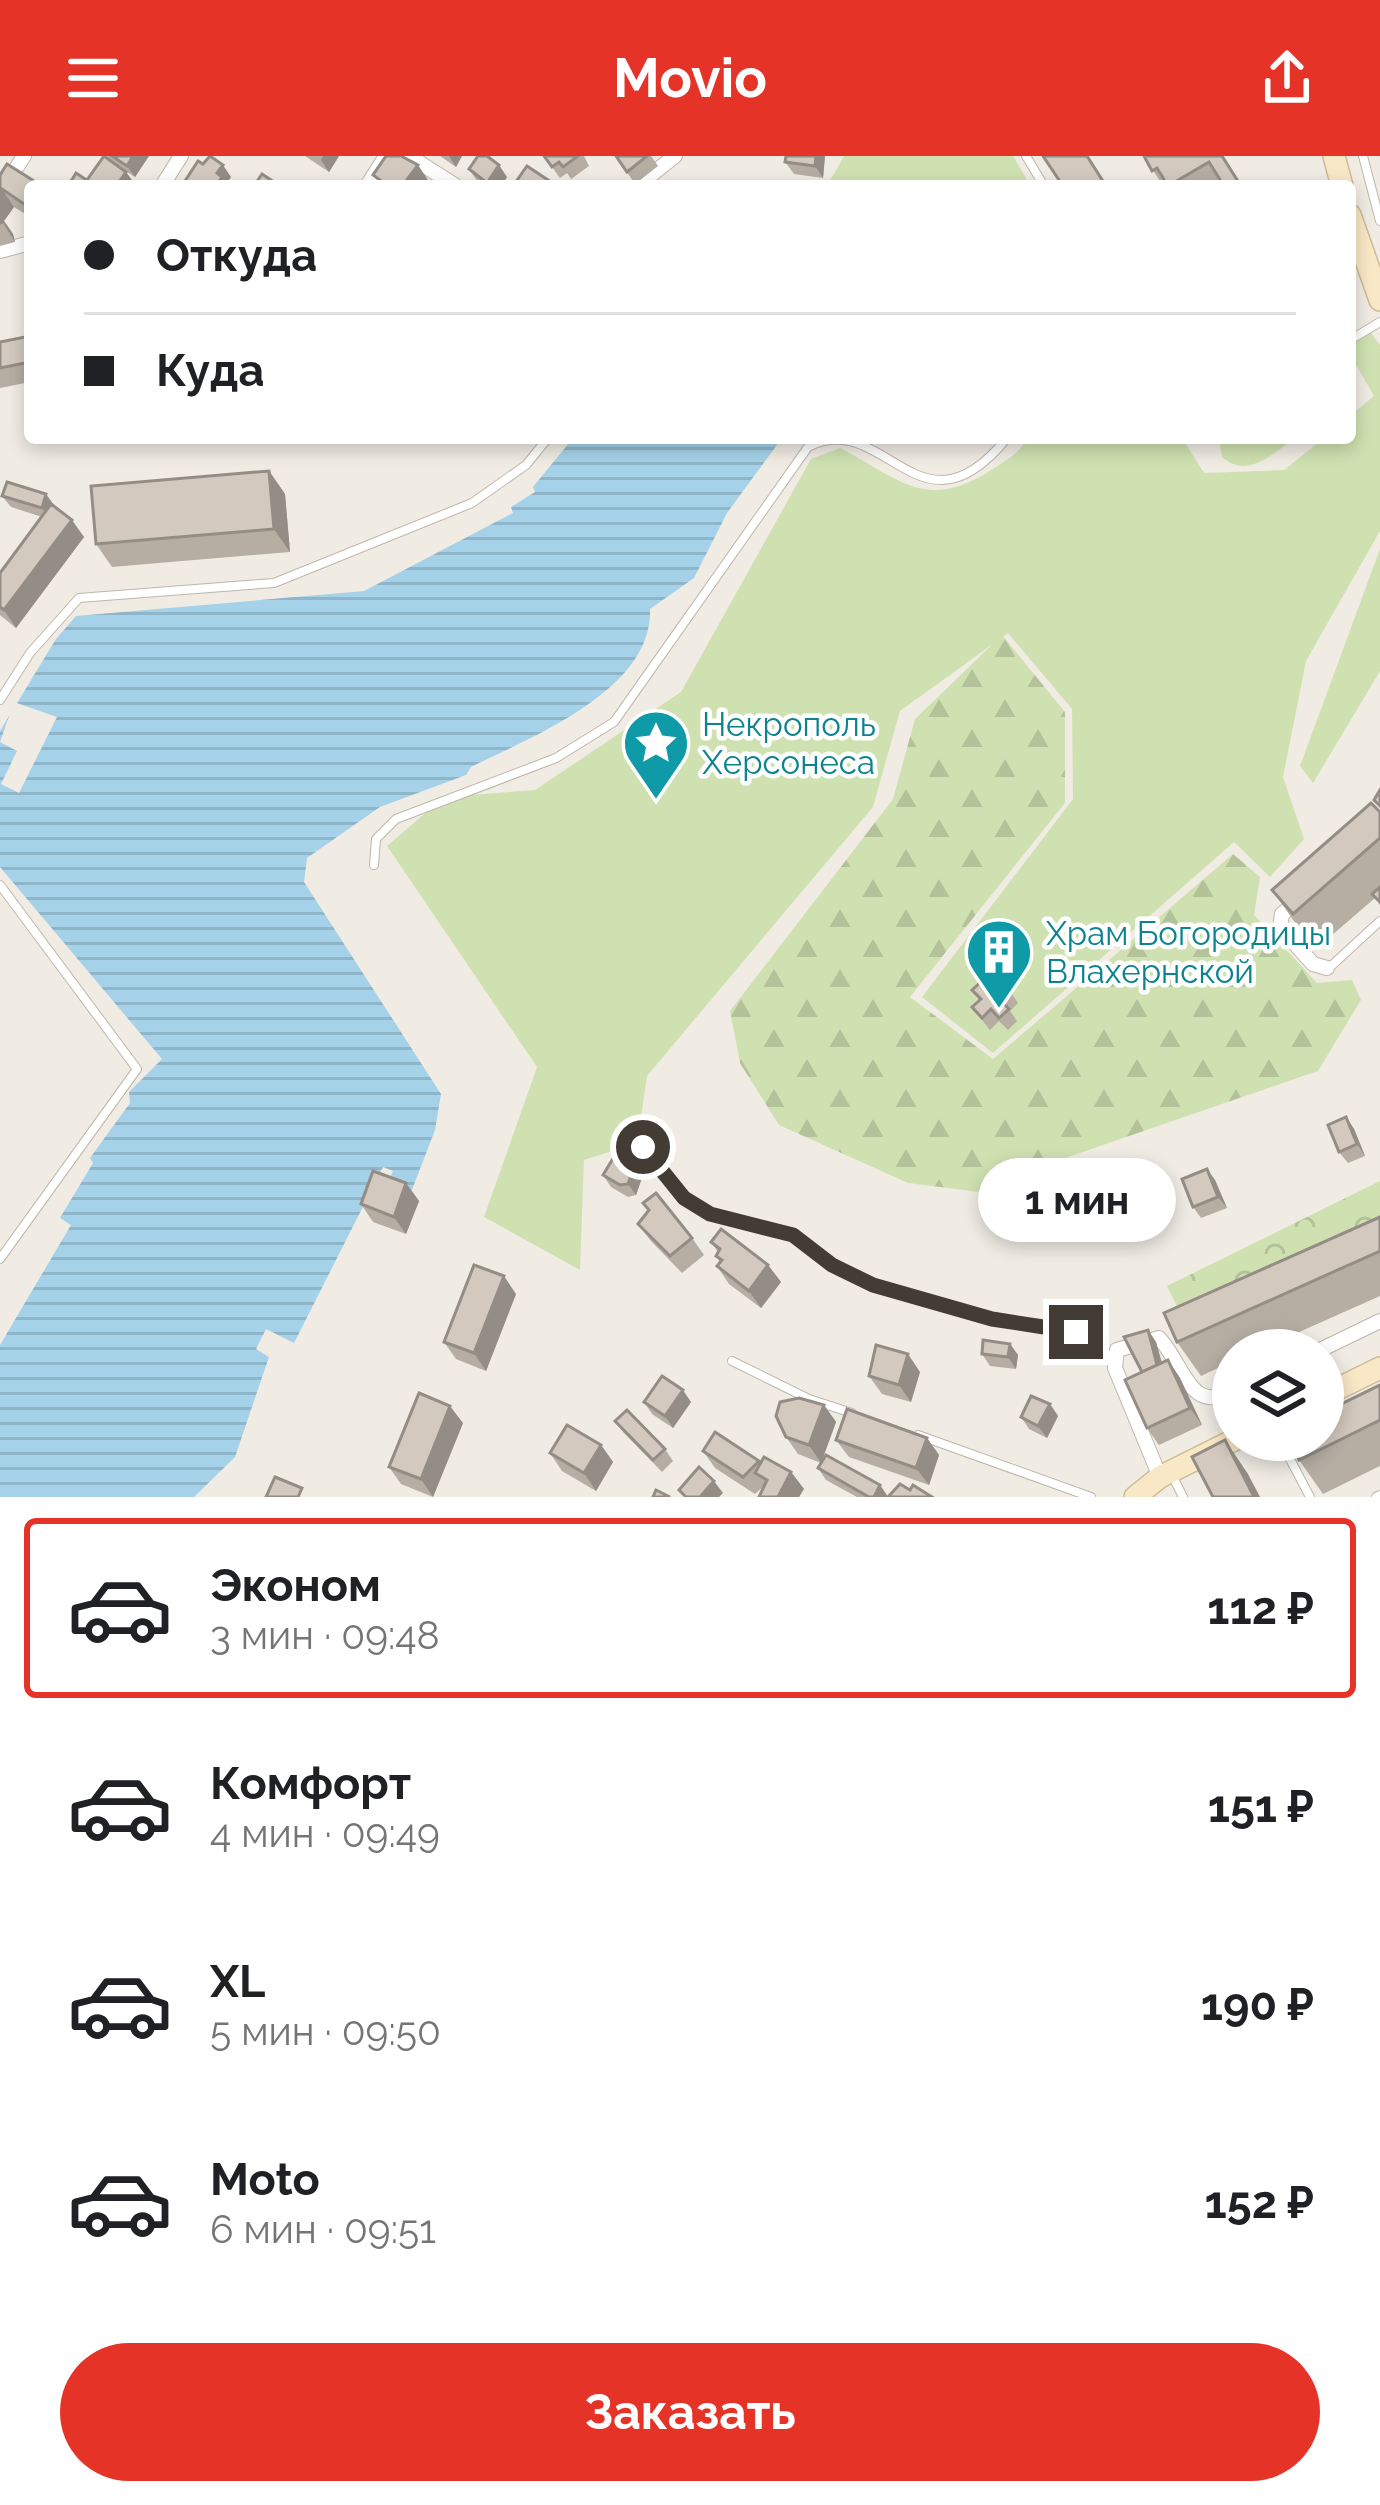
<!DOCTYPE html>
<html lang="ru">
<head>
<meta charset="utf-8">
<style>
	:root { --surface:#fff; --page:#f2f2f2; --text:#202124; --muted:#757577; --line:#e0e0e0; --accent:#e53427 }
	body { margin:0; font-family:Raleway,sans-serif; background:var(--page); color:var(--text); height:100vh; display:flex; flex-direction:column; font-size:45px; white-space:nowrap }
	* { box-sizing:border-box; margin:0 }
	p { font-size:39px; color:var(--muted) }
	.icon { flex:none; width:66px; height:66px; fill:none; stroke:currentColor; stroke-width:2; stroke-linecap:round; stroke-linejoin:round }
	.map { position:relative; height:1341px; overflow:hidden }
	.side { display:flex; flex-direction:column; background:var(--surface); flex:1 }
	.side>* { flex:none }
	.top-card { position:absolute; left:24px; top:24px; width:1332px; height:264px; border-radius:12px; box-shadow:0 6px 18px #0003; display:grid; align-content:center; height:264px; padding:0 60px; background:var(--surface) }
	.fabs { position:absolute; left:1212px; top:1173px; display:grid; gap:24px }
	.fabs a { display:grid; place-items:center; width:132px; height:132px; border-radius:50%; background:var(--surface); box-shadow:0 6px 18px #0003; font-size:60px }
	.end { position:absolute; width:54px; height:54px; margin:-27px; border:15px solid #423c35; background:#fff; box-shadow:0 0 0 6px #fff }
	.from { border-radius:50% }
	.bubble { position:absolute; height:84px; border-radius:42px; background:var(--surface); box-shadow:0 6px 18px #0003; font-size:39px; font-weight:700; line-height:84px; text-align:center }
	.top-card b { display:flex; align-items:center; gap:42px; height:114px; font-size:45px }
	.top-card b+b { border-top:3px solid var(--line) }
	.top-card i { width:30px; height:30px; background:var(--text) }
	ul { padding:21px 0 0; list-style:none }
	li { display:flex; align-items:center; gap:36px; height:180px; margin:0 24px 18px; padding:0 36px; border:6px solid transparent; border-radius:12px }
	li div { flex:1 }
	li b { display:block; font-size:45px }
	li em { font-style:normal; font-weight:700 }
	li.active { border-color:var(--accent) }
	li>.icon { width:108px; height:108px; stroke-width:1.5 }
	.action { display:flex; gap:24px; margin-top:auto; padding:24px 60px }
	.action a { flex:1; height:138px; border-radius:72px; background:var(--accent); color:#fff; font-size:48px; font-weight:700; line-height:138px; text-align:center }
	header { display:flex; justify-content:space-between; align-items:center; height:156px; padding:0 60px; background:var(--accent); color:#fff; font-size:54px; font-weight:700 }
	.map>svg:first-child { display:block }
	.green { fill:#cfe1b1 }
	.forest { fill:url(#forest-firs) }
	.park { fill:url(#park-crowns) }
	.water { fill:url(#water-rules) }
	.pier { fill:#f0ece4 }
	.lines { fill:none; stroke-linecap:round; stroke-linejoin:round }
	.lane-casing { stroke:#beb6ab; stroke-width:10 }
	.street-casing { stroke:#beb6ab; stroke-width:16 }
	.secondary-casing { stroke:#ccba98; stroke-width:24 }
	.lane { stroke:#fff; stroke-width:8 }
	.street { stroke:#fff; stroke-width:14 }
	.secondary { stroke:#f9e8c6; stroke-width:21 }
	.wall { fill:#b6ada3 }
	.shaded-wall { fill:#948d85 }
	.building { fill:#d4c9be; stroke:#948d85; stroke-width:3 }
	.route { stroke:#423c35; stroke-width:15 }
	.labels { text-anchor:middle; stroke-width:9; stroke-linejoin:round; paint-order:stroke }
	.culture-label { font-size:33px; fill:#0d838f; stroke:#fff; text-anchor:start }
</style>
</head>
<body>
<header><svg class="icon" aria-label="menu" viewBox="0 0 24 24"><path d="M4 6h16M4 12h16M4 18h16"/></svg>Movio<svg class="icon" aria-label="share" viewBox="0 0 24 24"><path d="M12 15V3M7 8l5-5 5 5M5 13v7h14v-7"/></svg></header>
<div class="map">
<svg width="1380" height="1341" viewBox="0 0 1380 1341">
	<defs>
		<pattern id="forest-firs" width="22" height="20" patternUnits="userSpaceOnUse" patternTransform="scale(3)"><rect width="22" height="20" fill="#cfe1b1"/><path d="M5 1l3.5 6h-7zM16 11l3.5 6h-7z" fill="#b3c299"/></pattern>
		<pattern id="park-crowns" width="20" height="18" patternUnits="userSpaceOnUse" patternTransform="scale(3)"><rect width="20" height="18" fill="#cfe1b1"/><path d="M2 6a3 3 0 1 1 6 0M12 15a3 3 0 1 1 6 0" fill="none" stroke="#b3c299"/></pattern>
		<pattern id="water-rules" width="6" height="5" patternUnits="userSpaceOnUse" patternTransform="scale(3)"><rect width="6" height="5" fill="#a5d2e8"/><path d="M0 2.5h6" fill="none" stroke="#8fb5c8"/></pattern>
	</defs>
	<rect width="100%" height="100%" fill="#f0ece4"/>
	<g class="green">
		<path d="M844,0H1013L1031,30H827Z"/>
		<path d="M1371,177L1380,189V375L1306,505L1283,621L1304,683L1270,721L1234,686L993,897L922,841L1073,643L1072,553L1008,477L900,555L873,651L647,920L637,987L584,1004L580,1114L484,1061L537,911L387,690L444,641L535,634L681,536L811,303L840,292C903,325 926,356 993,313C1007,303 1019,298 1027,282H1182L1204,317L1284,314L1324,282H1350V260L1374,240L1350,198V188Z"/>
		<path d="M1219,282H1296C1272,297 1248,324 1222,301Z"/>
		<path d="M1380,393V515L1313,627L1300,610Z"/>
	</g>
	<path class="forest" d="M1002,479L1065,556V647L910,841L993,903L1233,698L1260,721L1254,759L1317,827L1352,824L1361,844L1318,915L1045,1009L995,1038L908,1027L779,969L740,907L730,855L893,643L915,563Z"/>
	<path class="park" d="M1380,1025V1093L1191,1179L1167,1130Z"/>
	<path class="water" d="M573,282H782L727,357L694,422L650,453C653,534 531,581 471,611L466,619L380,651L307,702L304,726L441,938L435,974L410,1039L386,1031L393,1015L383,1011L294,1187L266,1173L256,1193L269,1201L235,1301L194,1341H0V1189L71,1069L60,1062L93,1007L90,1002L130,947L129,936L162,903L0,711V575L56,483L76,460L364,435L513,357L511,351L535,336L533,331Z"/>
	<path class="pier" d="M14,546L57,561L19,637L1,628L17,595L0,586Z"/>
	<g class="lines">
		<g class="lane-casing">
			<g id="lane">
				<path d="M1026,0L1044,30"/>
				<path d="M1363,0L1380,65"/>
				<path d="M1350,184L1380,166"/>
				<path d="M0,544L30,497L79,442L274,427L472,347L526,309L548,282"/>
				<path d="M374,709L376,683L396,663L556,602L614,566L808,291C885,251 919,390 1007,282"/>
				<path d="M0,729L137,913L0,1103"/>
				<path d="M1329,812L1380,765"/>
				<path d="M643,991L684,1042L711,1058L793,1079L832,1109L873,1129L992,1163L1096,1180L1112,1206"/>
				<path d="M732,1205L809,1243L852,1257"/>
				<path d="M918,1279L1091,1341"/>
				<path d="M1280,1284L1310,1341"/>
				<path d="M1173,1321L1183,1341"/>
				<path d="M1376,1341L1380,1339"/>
			</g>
		</g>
		<g class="street-casing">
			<g id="street">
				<path d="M409,0L456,30"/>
				<path d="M162,30L181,0"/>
				<path d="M367,30L386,0"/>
				<path d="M637,30L675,0"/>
				<path d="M0,37L24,0"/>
				<path d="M0,95L30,87"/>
				<path d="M1297,746L1282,758L1280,771L1313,808L1327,812"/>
				<path d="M1320,1194L1380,1165"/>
				<path d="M1160,1321L1115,1212L1117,1194L1159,1182C1184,1208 1188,1258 1233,1236"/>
			</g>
		</g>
		<g class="secondary-casing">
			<g id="secondary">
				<path d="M1334,0L1342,30"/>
				<path d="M1350,59L1380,144"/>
				<path d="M1323,1240L1380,1212"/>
				<path d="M1135,1341L1160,1321L1234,1284"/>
			</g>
		</g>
		<use href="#lane" class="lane"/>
		<use href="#street" class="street"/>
		<use href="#secondary" class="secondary"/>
	</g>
	<g class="wall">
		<path d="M107,0H149L135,21L124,14L134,27L132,30H68L88,25L110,4Z"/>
		<path d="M305,0H339L329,16Z"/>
		<path d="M440,0H462L456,11Z"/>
		<path d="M544,0H584L589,10L571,23L567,17L560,22Z"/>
		<path d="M616,0H651L658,10L635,28Z"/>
		<path d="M825,0L823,22L794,18L785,6Z"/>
		<path d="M1144,0H1223L1242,30H1163Z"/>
		<path d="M469,13L507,21L501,30H484L477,25Z"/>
		<path d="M0,19L30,30V61L14,51L4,65L13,78L15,86L0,90Z"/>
		<path d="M30,180V226L0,232V186Z"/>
		<path d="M269,315L285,338L290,396L112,411L96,388Z"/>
		<path d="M2,340L54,349L84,381L16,472L0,459V417L42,361L11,351Z"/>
		<path d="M1380,656V749L1375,742L1317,792L1296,768L1272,734Z"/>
		<path d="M972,834L1010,835L1018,847L1010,855L1017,865L1008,874L999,865L990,874L972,851L979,844Z"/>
		<path d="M1346,961L1354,973L1365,1000L1348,1007L1339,996Z"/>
		<path d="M603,1019H643L636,1039L628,1041L611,1031Z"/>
		<path d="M1215,1024L1227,1052L1201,1062L1193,1051Z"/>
		<path d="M406,1027L419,1045L406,1078L373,1066L361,1048Z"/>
		<path d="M1380,1061V1140L1259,1194H1233V1205L1201,1220L1177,1186Z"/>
		<path d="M638,1068L692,1082L704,1099L682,1117L651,1085Z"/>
		<path d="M711,1086L768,1109L781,1126L761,1152L729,1128L717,1110L720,1106L716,1100L718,1096Z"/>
		<path d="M516,1138L486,1215L456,1203L444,1186Z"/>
		<path d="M1148,1174L1156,1186L1162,1207L1168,1204L1180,1222L1202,1269L1159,1289L1147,1272L1142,1216Z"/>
		<path d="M1010,1188L1018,1199L1016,1213L990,1210L982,1198Z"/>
		<path d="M920,1216L911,1246L882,1238L869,1220Z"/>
		<path d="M1380,1229V1310L1323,1338L1299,1304Z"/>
		<path d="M644,1246H691L673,1272L652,1258Z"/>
		<path d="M1050,1248L1058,1260L1047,1282L1029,1273L1021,1261Z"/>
		<path d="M824,1249L836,1266L821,1307L798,1298L786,1281Z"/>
		<path d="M615,1265L665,1293L673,1305L662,1316L624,1277Z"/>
		<path d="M463,1267L433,1341L401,1328L389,1311Z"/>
		<path d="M927,1282L939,1299L929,1329L849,1301L836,1284Z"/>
		<path d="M601,1289L613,1306L596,1335L562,1315L550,1297Z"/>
		<path d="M703,1295L759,1305L761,1307L791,1316L804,1333L764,1330L755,1338L715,1312Z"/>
		<path d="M818,1312L880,1329L888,1341L910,1334L932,1341H857L826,1324Z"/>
	</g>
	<g class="shaded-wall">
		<path d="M133,0H149L135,21L127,10Z"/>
		<path d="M323,0H339L329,16L321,4Z"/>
		<path d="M449,0H462L456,11Z"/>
		<path d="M816,0H825L823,22L815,10Z"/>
		<path d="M223,9L231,21L227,27L229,30H216L217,17Z"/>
		<path d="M418,9L430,27L428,30H410L406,25Z"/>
		<path d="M499,9L507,21L501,30H489L487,27Z"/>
		<path d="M126,16L134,27L132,30H116Z"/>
		<path d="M2,33L14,51L4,65L13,78L15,86L3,67L0,69V36Z"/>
		<path d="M269,315L285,338L290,396L274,373Z"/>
		<path d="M46,338L54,349L50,363L42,352Z"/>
		<path d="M72,364L84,381L16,472L4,454Z"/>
		<path d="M1346,961L1354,973L1365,1000L1357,988Z"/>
		<path d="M635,1007L643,1019L636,1039L628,1028Z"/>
		<path d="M1207,1013L1215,1024L1227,1052L1218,1041Z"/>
		<path d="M406,1027L419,1045L406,1078L394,1061Z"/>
		<path d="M768,1109L781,1126L761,1152L749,1135Z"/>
		<path d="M504,1120L516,1138L486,1215L474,1197Z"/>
		<path d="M1148,1174L1156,1186L1166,1223L1158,1212Z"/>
		<path d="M1010,1188L1018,1199L1016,1213L1008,1201Z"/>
		<path d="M908,1198L920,1216L911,1246L899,1229Z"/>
		<path d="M1168,1204L1180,1222L1202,1269L1190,1252Z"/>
		<path d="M683,1234L691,1246L673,1272L665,1260Z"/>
		<path d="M1050,1248L1058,1260L1047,1282L1038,1270Z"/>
		<path d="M824,1249L836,1266L821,1307L809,1289Z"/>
		<path d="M450,1250L463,1267L433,1341L421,1323Z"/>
		<path d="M927,1282L939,1299L929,1329L916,1312Z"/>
		<path d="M1225,1284L1248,1318L1260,1341H1254Z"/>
		<path d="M601,1289L613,1306L596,1335L584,1317Z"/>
		<path d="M791,1316L804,1333L799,1341H778Z"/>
		<path d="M714,1325L723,1337L719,1341H700Z"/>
		<path d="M880,1329L888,1341H874Z"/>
	</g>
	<g class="building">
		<path d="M104,0L126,16L116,30H96L87,24Z"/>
		<path d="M112,0H133L127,10Z"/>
		<path d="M210,0L223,9L217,17L222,21L216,30H186L183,28L198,5L203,8Z"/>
		<path d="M386,0H401L418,9L406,25L413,30H388L373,19Z"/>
		<path d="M478,0H487L499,9L487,27L469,13Z"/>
		<path d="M544,0H578L563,11L559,6L552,11Z"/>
		<path d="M616,0H647L627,16Z"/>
		<path d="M786,0H816L815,10L785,6Z"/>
		<path d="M1043,0H1087L1106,30H1063Z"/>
		<path d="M1144,0H1222L1241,30H1224L1209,6L1168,30L1157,12L1152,15Z"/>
		<path d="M7,8L42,30H30V52L2,33L0,36V19Z"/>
		<path d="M527,10L554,28L553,30H513Z"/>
		<path d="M76,17L88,25L85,30H68Z"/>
		<path d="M262,18L274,26L271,30H254Z"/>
		<path d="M30,180V206L0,212V186Z"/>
		<path d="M269,315L274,373L96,388L91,330Z"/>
		<path d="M7,326L46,338L42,352L2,340Z"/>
		<path d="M51,348L72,364L4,454L0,451V417Z"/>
		<path d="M1380,634V650L1374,644Z"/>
		<path d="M1371,647L1380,656V682L1293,758L1272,734Z"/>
		<path d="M1380,731V746L1372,738Z"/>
		<path d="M982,825L990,834L1000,825L1010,835L1000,844L1009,853L999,862L991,853L982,862L972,851L981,843L972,834Z"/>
		<path d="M1346,961L1357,988L1339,996L1328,969Z"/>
		<path d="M617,996L635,1007L628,1028L620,1029L603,1019Z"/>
		<path d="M1207,1013L1218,1041L1193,1051L1182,1023Z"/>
		<path d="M373,1015L406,1027L394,1061L361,1048Z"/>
		<path d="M656,1037L692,1082L670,1100L638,1068L649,1054L643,1047Z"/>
		<path d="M1380,1061V1095L1177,1186L1164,1157Z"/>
		<path d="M721,1073L768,1109L749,1135L717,1110L722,1104L716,1100L720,1093L711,1086Z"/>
		<path d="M474,1109L504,1120L474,1197L444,1186Z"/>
		<path d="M1148,1174L1157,1209L1142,1216L1124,1181Z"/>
		<path d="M983,1184L1010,1188L1008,1201L982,1198Z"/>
		<path d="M876,1189L908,1198L899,1229L869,1220Z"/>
		<path d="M1168,1204L1190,1252L1147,1272L1125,1224Z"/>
		<path d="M662,1220L683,1234L665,1260L644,1246Z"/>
		<path d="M1380,1229V1264L1299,1304L1289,1284H1323V1257Z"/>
		<path d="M419,1237L450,1250L421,1323L389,1311Z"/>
		<path d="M1031,1240L1050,1248L1038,1270L1021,1261Z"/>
		<path d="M799,1242L824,1249L809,1289L786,1281L776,1260L780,1246Z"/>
		<path d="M847,1253L927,1282L916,1312L836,1284Z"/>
		<path d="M627,1254L665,1293L653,1304L615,1265Z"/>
		<path d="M567,1269L601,1289L584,1317L550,1297Z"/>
		<path d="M715,1276L759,1305L743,1321L703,1295Z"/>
		<path d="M1225,1284L1254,1341H1213L1192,1301Z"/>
		<path d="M826,1299L880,1329L874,1341H869L818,1312Z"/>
		<path d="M764,1301L791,1316L778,1341H759L767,1324L755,1317Z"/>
		<path d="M699,1311L714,1325L700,1341H686L679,1334Z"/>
		<path d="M275,1321L302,1332L298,1341H266Z"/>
		<path d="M900,1328L910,1334L913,1329L932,1341H888Z"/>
		<path d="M656,1334L670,1341H653Z"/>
	</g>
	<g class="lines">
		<path class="route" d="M643,991L684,1042L710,1058L793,1079L832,1109L873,1129L992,1163L1076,1176"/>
	</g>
	<defs>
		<g id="sight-pin" transform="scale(3.45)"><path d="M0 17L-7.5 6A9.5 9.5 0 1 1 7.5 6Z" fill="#0f9aa8" stroke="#fff"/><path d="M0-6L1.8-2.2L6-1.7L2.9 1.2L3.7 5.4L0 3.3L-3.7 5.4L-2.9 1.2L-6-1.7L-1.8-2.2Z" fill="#fff"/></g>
		<g id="building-pin" transform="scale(3.45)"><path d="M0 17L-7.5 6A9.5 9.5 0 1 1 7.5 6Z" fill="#0f9aa8" stroke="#fff"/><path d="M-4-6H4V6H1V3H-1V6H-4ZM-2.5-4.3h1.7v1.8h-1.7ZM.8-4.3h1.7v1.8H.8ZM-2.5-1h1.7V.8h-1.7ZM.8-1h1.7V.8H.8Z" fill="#fff"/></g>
	</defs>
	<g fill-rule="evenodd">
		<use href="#sight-pin" x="656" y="587"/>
		<use href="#building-pin" x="999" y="796"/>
	</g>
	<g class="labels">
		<g class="culture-label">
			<text x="702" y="580">Некрополь<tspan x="702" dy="38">Херсонеса</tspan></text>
			<text x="1046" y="789">Храм Богородицы<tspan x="1046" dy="38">Влахернской</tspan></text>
		</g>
	</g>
</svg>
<div class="fabs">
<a><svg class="icon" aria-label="layers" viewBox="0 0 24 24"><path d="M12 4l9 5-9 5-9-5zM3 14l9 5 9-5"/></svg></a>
</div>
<i class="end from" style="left:643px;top:991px"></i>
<i class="end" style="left:1076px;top:1176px"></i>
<div class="bubble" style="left:978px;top:1002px;width:198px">1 мин</div>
<div class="top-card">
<b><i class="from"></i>Откуда</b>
<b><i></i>Куда</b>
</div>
</div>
<section class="side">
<ul>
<li class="active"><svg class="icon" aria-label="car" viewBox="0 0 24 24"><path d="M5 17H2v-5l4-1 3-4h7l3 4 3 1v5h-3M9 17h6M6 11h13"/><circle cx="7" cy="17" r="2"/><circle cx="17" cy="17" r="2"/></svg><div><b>Эконом</b><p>3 мин · 09:48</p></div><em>112 ₽</em></li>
<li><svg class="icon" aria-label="car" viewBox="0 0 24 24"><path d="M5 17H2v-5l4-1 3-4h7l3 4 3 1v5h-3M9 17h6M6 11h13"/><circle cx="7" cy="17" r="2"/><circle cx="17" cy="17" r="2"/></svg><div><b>Комфорт</b><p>4 мин · 09:49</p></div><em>151 ₽</em></li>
<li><svg class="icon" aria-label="car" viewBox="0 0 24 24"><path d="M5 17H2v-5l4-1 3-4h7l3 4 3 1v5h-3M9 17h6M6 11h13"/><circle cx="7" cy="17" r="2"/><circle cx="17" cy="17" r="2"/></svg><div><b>XL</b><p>5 мин · 09:50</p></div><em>190 ₽</em></li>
<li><svg class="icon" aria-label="car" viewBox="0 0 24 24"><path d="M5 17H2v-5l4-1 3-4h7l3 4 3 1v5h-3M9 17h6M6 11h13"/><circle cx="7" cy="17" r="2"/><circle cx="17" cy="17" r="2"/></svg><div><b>Moto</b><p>6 мин · 09:51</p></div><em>152 ₽</em></li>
</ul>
<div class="action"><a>Заказать</a></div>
</section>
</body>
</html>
